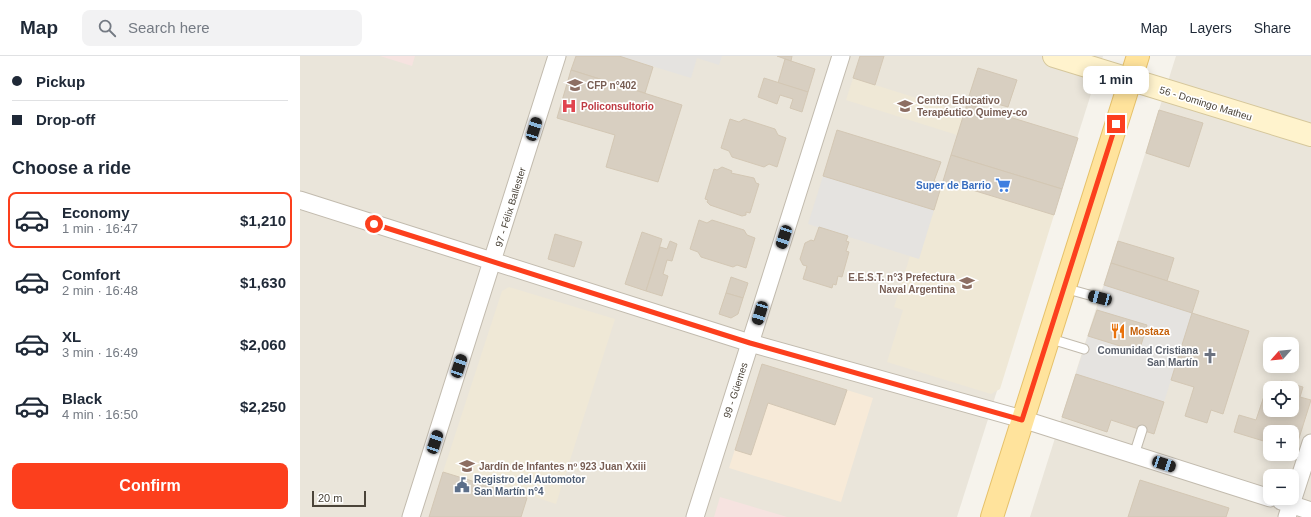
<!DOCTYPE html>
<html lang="en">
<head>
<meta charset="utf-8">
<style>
	:root { --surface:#fff; --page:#f2f2f3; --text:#1f2937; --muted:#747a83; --line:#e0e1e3; --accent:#fc3f1d }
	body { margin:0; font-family:Arial,sans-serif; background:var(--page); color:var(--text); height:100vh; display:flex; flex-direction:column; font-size:15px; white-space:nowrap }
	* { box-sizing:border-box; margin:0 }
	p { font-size:13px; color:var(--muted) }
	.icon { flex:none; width:22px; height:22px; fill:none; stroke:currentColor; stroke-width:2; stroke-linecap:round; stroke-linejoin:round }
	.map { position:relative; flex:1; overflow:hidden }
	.panel { display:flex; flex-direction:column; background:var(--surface); width:300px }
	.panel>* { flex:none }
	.top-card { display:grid; align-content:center; height:88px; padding:0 12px; background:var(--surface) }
	.needle { width:26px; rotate:243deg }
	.controls { position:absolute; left:963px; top:281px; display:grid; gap:8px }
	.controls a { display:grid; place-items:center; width:36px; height:36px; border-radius:8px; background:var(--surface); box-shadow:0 2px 10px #0003; font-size:20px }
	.scale { position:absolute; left:12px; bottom:10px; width:54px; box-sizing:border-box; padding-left:4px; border:2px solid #4b4439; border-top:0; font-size:11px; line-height:14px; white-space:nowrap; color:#4b4439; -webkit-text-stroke:3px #fff; paint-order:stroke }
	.end { position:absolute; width:18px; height:18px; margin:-9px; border:5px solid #fc3f1d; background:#fff; box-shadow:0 0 0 2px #fff }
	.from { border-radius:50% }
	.bubble { position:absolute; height:28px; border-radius:8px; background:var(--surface); box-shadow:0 2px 10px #0003; font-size:13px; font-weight:600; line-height:28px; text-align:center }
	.car { position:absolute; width:12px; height:24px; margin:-12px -6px; border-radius:5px; box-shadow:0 0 3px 1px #0007; background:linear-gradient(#222 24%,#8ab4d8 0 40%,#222 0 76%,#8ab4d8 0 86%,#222 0) }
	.top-card b { display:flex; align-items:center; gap:14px; height:38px; font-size:15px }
	.top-card b+b { border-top:1px solid var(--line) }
	.top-card i { width:10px; height:10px; background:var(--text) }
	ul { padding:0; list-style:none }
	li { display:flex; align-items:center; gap:12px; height:56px; margin:0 8px 6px; padding:0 4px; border:2px solid transparent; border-radius:8px }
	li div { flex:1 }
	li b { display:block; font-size:15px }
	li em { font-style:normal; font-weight:600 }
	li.selected { border-color:var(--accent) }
	li>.icon { width:36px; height:36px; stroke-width:1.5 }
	h2 { padding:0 12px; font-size:18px; line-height:48px }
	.button { display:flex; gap:8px; margin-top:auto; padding:8px 12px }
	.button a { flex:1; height:46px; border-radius:8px; background:var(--accent); color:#fff; font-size:16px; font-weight:600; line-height:46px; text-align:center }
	header { display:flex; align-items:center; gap:24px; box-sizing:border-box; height:56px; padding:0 20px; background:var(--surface); border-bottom:1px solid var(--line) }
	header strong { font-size:19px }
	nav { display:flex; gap:22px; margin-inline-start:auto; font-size:14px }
	.search { width:280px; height:36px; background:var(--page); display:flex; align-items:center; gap:10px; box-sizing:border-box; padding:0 14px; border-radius:8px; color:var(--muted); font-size:15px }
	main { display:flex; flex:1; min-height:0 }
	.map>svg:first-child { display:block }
	.residential { fill:#eae5da; fill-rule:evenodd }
	.commercial { fill:#f7ead8 }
	.education { fill:#efe8d6 }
	.medical { fill:#f6e3e0 }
	.parking { fill:#e5e3e0 }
	.building { fill:#d8cfc1; stroke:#d3c7b4 }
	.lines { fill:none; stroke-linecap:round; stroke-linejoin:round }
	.lane-casing { stroke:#c2bbae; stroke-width:11 }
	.street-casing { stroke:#c2bbae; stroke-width:19 }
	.secondary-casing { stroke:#d6c79b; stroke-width:24 }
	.primary-casing { stroke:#e6c16a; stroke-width:24 }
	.lane { stroke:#fff; stroke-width:9 }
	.street { stroke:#fff; stroke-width:17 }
	.secondary { stroke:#fff3cd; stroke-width:22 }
	.primary { stroke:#ffe39c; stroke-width:22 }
	.route { stroke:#fc3f1d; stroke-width:5 }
	.labels { text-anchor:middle; stroke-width:3.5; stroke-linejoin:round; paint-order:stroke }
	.education-label { font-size:10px; font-weight:bold; fill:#785e54; stroke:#fff; text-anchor:start }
	.street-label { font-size:10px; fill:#4b4439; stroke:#fff }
	.health-label { font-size:10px; font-weight:bold; fill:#be3a42; stroke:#fff; text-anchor:start }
	.shop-label { font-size:10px; font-weight:bold; fill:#366cbe; stroke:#fff; text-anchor:end }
	.food-label { font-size:10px; font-weight:bold; fill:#c56008; stroke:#fff; text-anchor:start }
	.worship-label { font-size:10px; font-weight:bold; fill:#5b616d; stroke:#fff; text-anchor:end }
	.service-label { font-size:10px; font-weight:bold; fill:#4e5e75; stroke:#fff; text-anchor:start }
</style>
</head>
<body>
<header>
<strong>Map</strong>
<div class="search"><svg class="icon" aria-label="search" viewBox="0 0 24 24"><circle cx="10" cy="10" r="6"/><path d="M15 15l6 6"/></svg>Search here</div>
<nav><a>Map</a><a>Layers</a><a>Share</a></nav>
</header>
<main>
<section class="panel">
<div class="top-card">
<b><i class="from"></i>Pickup</b>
<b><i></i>Drop-off</b>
</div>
<h2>Choose a ride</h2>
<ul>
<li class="selected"><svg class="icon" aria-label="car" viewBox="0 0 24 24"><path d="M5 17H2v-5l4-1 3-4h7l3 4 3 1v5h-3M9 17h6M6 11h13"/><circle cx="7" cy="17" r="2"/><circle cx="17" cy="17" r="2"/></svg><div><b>Economy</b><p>1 min · 16:47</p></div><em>$1,210</em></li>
<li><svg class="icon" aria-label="car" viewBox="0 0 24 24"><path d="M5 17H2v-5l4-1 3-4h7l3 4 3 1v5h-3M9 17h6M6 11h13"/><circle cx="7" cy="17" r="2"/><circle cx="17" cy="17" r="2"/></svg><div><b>Comfort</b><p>2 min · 16:48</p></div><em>$1,630</em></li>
<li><svg class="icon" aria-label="car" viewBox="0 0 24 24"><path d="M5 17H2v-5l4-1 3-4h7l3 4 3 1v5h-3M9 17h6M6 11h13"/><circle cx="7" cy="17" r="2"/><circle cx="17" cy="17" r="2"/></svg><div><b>XL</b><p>3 min · 16:49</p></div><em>$2,060</em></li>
<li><svg class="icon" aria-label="car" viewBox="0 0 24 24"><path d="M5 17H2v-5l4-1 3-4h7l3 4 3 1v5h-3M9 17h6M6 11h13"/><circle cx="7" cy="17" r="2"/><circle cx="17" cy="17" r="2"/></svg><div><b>Black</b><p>4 min · 16:50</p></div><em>$2,250</em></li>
</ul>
<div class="button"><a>Confirm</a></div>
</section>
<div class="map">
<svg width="1011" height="461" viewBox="0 0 1011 461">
	<rect width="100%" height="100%" fill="#f6f3ec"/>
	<g class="residential">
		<path d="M0,0H803L657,461H0Z"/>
		<path d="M876,0H1011V461H730ZM970,288H992V310H970ZM970,332H992V354H970ZM970,376H992V398H970ZM970,420H992V442H970Z"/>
	</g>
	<path class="commercial" d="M462,308L573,342L541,446L429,412Z"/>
	<g class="education">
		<path d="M553,22L664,57L657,79L546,44Z"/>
		<path d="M643,125L754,159L700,333L691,338L587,306L603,254L594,251L610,200L619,202Z"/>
		<path d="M209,231L315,263L256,448L229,439L227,442L143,416L202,235Z"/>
	</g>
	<g class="medical">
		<path d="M80,0H115L112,10Z"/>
		<path d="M420,441L487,461H414Z"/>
	</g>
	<g class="parking">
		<path d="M319,0H422L419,9L397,2L391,22Z"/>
		<path d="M523,120L634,154L619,203L508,168Z"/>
		<path d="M804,229L892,257L864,346L776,318L788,280L839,296L847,269L797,254Z"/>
	</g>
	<g class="building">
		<path d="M276,0H319L353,11L345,37L271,14Z"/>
		<path d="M477,0H492L491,5Z"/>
		<path d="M560,0H584L575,29L553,22Z"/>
		<path d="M485,3L515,13L508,36L478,27Z"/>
		<path d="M678,12L717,24L708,51L669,40Z"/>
		<path d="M271,14L382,49L358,126L306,111L315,79L257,62Z"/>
		<path d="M464,22L508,36L502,56L490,52L493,43L480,39L477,48L458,41Z"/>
		<path d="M667,48L778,82L762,133L651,99Z"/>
		<path d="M859,54L903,67L889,111L846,97Z"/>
		<path d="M430,63L439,66L444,63L475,73L478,79L486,82L477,111L469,108L464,111L432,101L429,95L421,92Z"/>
		<path d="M537,74L641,106L634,125L642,128L634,154L523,120Z"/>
		<path d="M651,99L762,133L754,159L643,125Z"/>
		<path d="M422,111L432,115L431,117L454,122L456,127L459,128L450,157L446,156V159L442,160L410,149L407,146L408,144L405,143L414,113L417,114Z"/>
		<path d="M399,164L407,167L412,164L444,174L447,179L455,182L446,212L437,209L433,211L401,201L398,196L390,193Z"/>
		<path d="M519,171L548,180L546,185L549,186L546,195L549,196L542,221L538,220L536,229L533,228L532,232L503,223L507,210L503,209L500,203L505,187L511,184L514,185Z"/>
		<path d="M342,176L362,183L346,235L325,228Z"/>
		<path d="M255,178L282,186L274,211L248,203Z"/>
		<path d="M370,185L377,188L372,205L367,204L363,218L368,220L362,240L346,235L360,191L367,193Z"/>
		<path d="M818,185L874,202L867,225L811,207Z"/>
		<path d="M811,207L899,235L892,257L804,229Z"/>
		<path d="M431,221L448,227L443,242L426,237Z"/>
		<path d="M426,237L443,242L438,258L431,262L419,258Z"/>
		<path d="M797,254L847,269L839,296L788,280Z"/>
		<path d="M892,257L949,275L923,358L911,354L907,367L885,360L894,331L871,324Z"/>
		<path d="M462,308L547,334L535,369L468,347L451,399L435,394Z"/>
		<path d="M776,318L864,346L854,378L811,364L807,376L762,361Z"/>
		<path d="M981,325L1003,331L1000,341L1011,344L995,395L992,394V376H970V387L934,376L939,359L956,364L967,331L971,332L970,354H992V332H979Z"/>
		<path d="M143,416L227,442L221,461H129Z"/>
		<path d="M840,424L929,452L926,461H828Z"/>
	</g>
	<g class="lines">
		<g class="lane-casing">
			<g id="lane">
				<path d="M764,232L800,242"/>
				<path d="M748,282L784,293"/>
				<path d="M834,399L842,374"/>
			</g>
		</g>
		<g class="street-casing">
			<g id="street">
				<path d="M0,144L450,287L722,363L970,442"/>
				<path d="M981,445L1011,455"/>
				<path d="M111,461L257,0"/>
				<path d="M395,461L541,0"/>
				<path d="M987,461L1011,387"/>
			</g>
		</g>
		<g class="secondary-casing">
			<path id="secondary" d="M754,0L1011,79"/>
		</g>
		<g class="primary-casing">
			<path id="primary" d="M692,461L838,0"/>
		</g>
		<use href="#lane" class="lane"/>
		<use href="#street" class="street"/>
		<use href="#secondary" class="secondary"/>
		<use href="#primary" class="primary"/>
	</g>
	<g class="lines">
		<path class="route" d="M74,168L450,287L722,364L816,68"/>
	</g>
	<defs>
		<g id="university-bare" transform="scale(1.2)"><path d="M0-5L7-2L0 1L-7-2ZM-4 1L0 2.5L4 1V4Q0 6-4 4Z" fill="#8d6e63" stroke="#fff" stroke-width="2.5" paint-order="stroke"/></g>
		<g id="hospital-bare" transform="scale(1.2)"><path d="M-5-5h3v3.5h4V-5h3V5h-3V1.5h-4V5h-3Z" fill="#e0444e" stroke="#fff" stroke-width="2.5" paint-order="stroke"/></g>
		<g id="school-bare" transform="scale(1.2)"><path d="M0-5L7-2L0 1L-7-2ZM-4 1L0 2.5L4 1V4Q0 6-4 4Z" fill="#8d6e63" stroke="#fff" stroke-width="2.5" paint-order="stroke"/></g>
		<g id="supermarket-bare" transform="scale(1.2)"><path d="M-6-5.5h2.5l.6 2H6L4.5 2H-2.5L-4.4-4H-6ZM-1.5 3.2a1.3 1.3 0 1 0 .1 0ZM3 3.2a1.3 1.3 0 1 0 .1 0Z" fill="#3f7fe0" stroke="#fff" stroke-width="2.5" paint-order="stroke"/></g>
		<g id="restaurant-bare" transform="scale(1.2)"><path d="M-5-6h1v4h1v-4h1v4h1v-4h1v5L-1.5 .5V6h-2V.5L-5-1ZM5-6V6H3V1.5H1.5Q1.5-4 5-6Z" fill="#e8710a" stroke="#fff" stroke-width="2.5" paint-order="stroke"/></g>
		<g id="church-bare" transform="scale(1.2)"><path d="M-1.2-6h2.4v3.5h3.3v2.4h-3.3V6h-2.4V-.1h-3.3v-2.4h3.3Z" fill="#6b7280" stroke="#fff" stroke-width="2.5" paint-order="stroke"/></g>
		<g id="civic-bare" transform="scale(1.2)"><path d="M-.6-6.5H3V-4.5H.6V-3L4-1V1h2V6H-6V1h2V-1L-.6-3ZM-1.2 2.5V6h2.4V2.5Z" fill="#5c6f8a" stroke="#fff" stroke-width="2.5" paint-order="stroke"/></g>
	</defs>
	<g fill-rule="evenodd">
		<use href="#university-bare" x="275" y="29"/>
		<use href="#hospital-bare" x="269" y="50"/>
		<use href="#school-bare" x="605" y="50"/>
		<use href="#supermarket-bare" x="703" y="129"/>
		<use href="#school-bare" x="667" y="227"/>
		<use href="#restaurant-bare" x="818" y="275"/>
		<use href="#church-bare" x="910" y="300"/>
		<use href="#school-bare" x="167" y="410"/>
		<use href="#civic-bare" x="162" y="429"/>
	</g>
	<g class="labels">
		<g class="education-label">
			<text x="287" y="33">CFP n°402</text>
			<text x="617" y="48">Centro Educativo<tspan x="617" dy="12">Terapéutico Quimey-co</tspan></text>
			<text x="655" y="225" text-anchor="end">E.E.S.T. n°3 Prefectura<tspan x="655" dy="12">Naval Argentina</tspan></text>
			<text x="179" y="414">Jardín de Infantes nº 923 Juan Xxiii</text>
		</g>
		<g class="street-label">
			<text transform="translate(906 47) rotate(17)" y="4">56 - Domingo Matheu</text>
			<text transform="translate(210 151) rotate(-73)" y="4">97 - Félix Ballester</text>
			<text transform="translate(435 334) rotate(-72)" y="4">99 - Güemes</text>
		</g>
		<g class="health-label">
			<text x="281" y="54">Policonsultorio</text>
		</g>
		<g class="shop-label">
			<text x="691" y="133">Super de Barrio</text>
		</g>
		<g class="food-label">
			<text x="830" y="279">Mostaza</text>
		</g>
		<g class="worship-label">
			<text x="898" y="298">Comunidad Cristiana<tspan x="898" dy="12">San Martín</tspan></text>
		</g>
		<g class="service-label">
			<text x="174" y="427">Registro del Automotor<tspan x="174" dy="12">San Martín n°4</tspan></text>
		</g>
	</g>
</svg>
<div class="controls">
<a><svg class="needle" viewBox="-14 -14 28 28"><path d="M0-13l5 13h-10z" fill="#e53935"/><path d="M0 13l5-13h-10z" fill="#747a83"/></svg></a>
<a><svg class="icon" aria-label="locate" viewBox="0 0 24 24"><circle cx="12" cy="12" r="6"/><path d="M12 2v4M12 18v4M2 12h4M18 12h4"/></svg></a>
<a>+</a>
<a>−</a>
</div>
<div class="scale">20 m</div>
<i class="end from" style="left:74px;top:168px"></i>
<i class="end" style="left:816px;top:68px"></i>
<div class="bubble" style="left:783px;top:10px;width:66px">1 min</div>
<i class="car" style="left:234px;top:73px;rotate:17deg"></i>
<i class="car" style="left:484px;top:181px;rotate:198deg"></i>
<i class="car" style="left:800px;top:242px;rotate:285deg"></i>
<i class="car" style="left:460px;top:257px;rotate:197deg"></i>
<i class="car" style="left:159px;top:310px;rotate:18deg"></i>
<i class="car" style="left:135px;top:386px;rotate:18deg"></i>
<i class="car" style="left:864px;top:408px;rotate:108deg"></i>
</div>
</main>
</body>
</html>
